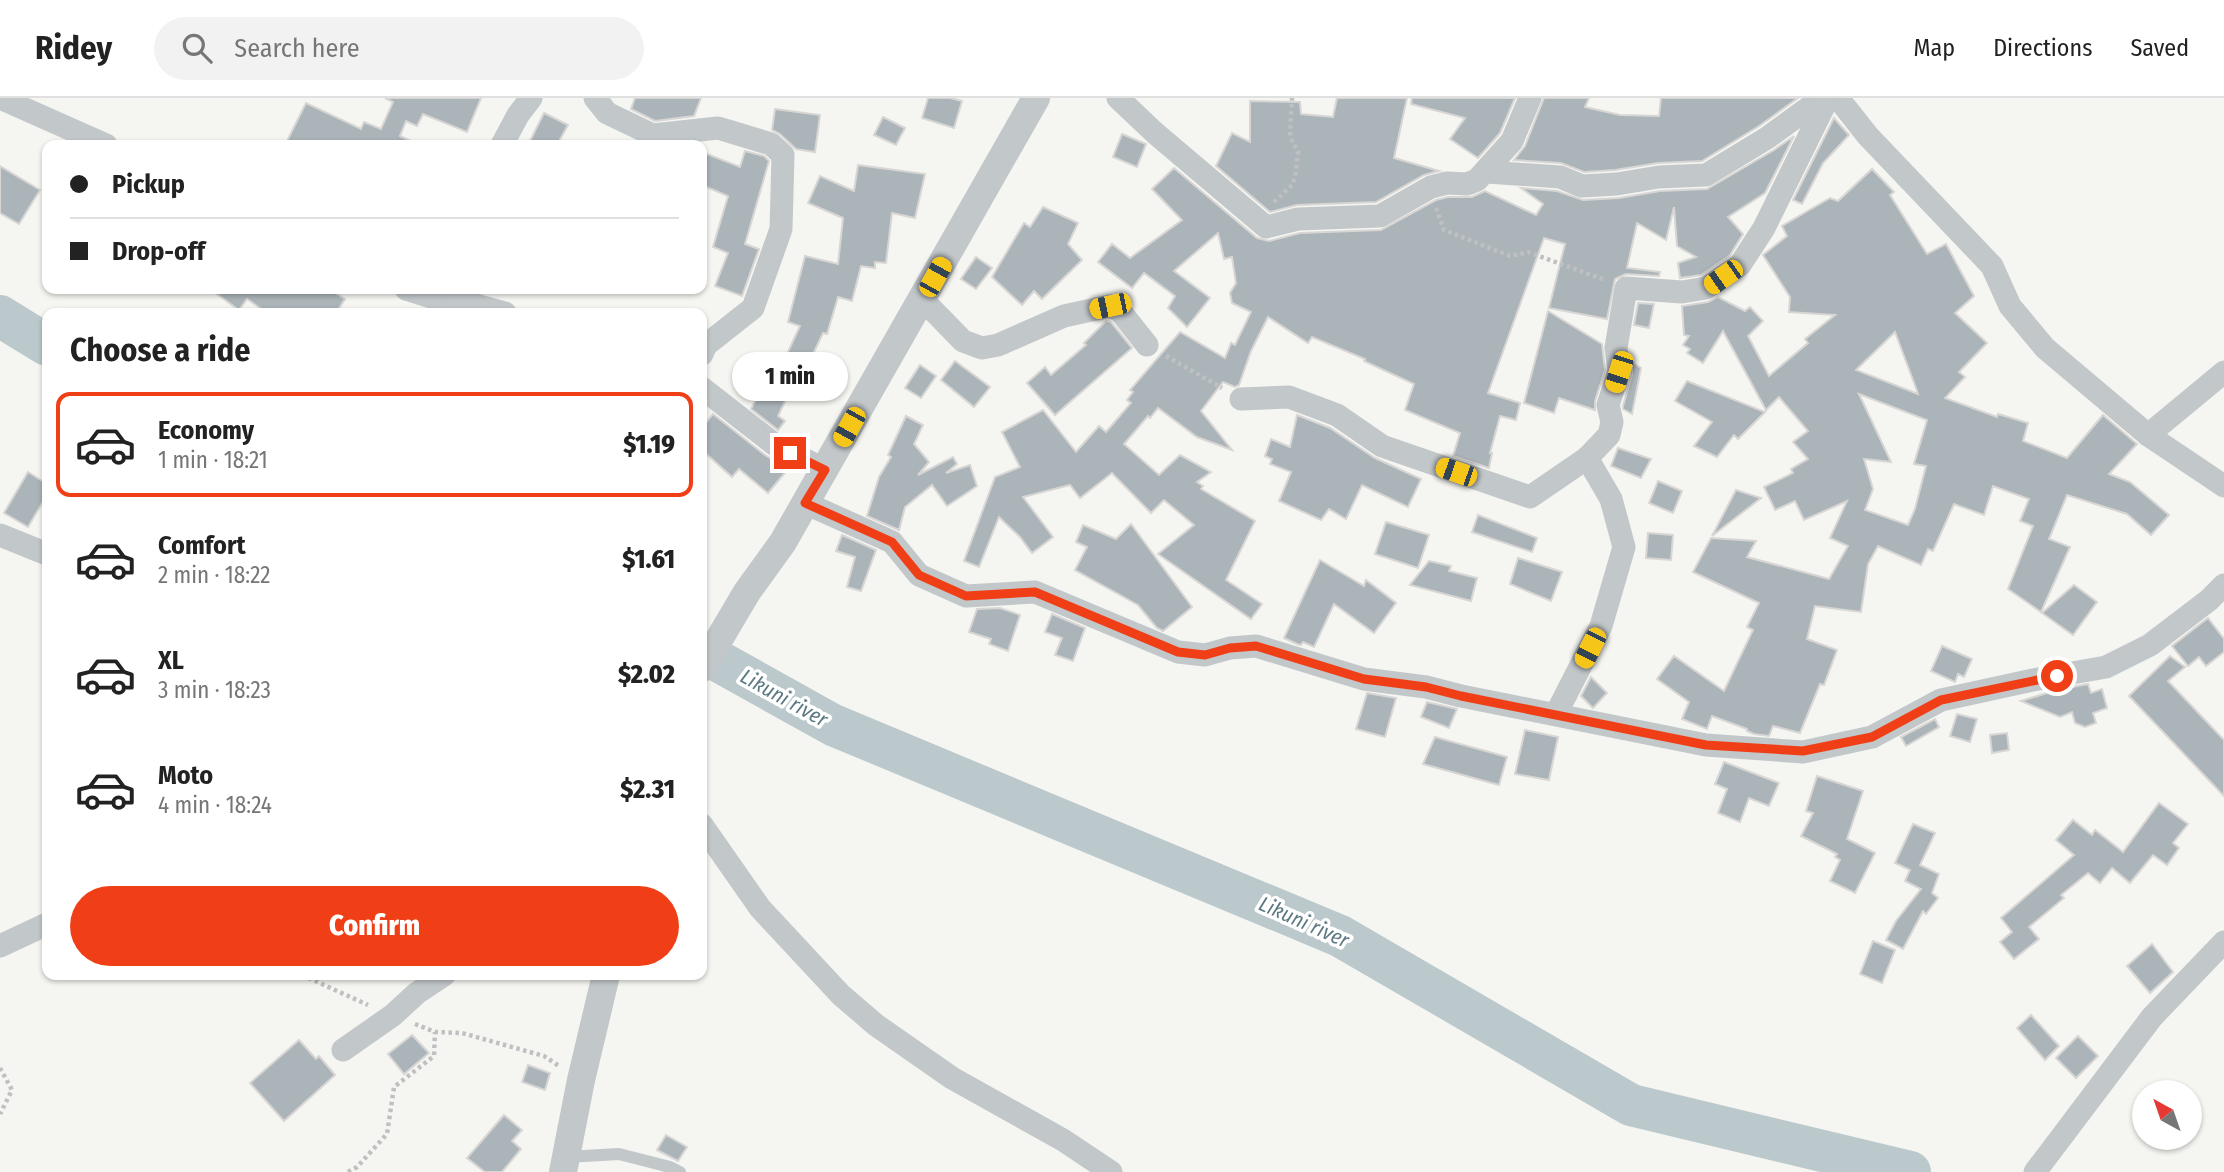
<!DOCTYPE html>
<html lang="en">
<head>
<meta charset="utf-8">
<style>
	:root { --surface:#fff; --page:#f2f2f2; --text:#222; --muted:#767676; --line:#e0e0e0; --accent:#f03f16 }
	body { margin:0; font-family:"Fira Sans Condensed",sans-serif; background:var(--page); color:var(--text); height:100vh; display:flex; flex-direction:column; font-size:26px; white-space:nowrap }
	* { box-sizing:border-box; margin:0 }
	p { font-size:23px; color:var(--muted) }
	.icon { flex:none; width:38px; height:38px; fill:none; stroke:currentColor; stroke-width:2; stroke-linecap:round; stroke-linejoin:round }
	.map { position:relative; flex:1; overflow:hidden }
	.side { position:absolute; left:42px; top:210px; width:665px; height:672px; display:flex; flex-direction:column; background:var(--surface); border-radius:14px; box-shadow:0 2px 5px #0004 }
	.side>* { flex:none }
	.guide { position:absolute; left:42px; top:42px; width:665px; height:154px; border-radius:14px; box-shadow:0 2px 5px #0004; display:grid; align-content:center; height:154px; padding:0 28px; background:var(--surface) }
	.needle { width:46px; rotate:320deg }
	.tools { position:absolute; left:2132px; top:982px; display:grid; gap:14px }
	.tools a { display:grid; place-items:center; width:70px; height:70px; border-radius:50%; background:var(--surface); box-shadow:0 2px 5px #0004; font-size:35px }
	.end { position:absolute; width:32px; height:32px; margin:-16px; border:9px solid #f03f16; background:#fff; box-shadow:0 0 0 4px #fff }
	.from { border-radius:50% }
	.bubble { position:absolute; height:49px; border-radius:24px; background:var(--surface); box-shadow:0 2px 5px #0004; font-size:23px; font-weight:800; line-height:49px; text-align:center }
	.car { position:absolute; width:21px; height:42px; margin:-21px -10px; border-radius:9px; box-shadow:0 0 5px 2px #0007; background:linear-gradient(#f5c518 24%,#345 0 40%,#f5c518 0 76%,#345 0 86%,#f5c518 0) }
	.guide b { display:flex; align-items:center; gap:24px; height:66px; font-size:26px }
	.guide b+b { border-top:2px solid var(--line) }
	.guide i { width:18px; height:18px; background:var(--text) }
	ul { padding:0; list-style:none }
	li { display:flex; align-items:center; gap:21px; height:105px; margin:0 14px 10px; padding:0 14px; border:4px solid transparent; border-radius:14px }
	li div { flex:1 }
	li b { display:block; font-size:26px }
	li em { font-style:normal; font-weight:800 }
	li.current { border-color:var(--accent) }
	li>.icon { width:63px; height:63px; stroke-width:1.5 }
	h2 { padding:0 28px; font-size:32px; line-height:84px }
	.cta { display:flex; gap:14px; margin-top:auto; padding:14px 28px }
	.cta a { flex:1; height:80px; border-radius:42px; background:var(--accent); color:#fff; font-size:28px; font-weight:800; line-height:80px; text-align:center }
	header { display:flex; align-items:center; gap:42px; box-sizing:border-box; height:98px; padding:0 35px; background:var(--surface); border-bottom:2px solid var(--line) }
	header strong { font-size:33px }
	nav { display:flex; gap:38px; margin-inline-start:auto; font-size:24px }
	.search { width:490px; height:63px; background:var(--page); display:flex; align-items:center; gap:18px; box-sizing:border-box; padding:0 24px; border-radius:38px; color:var(--muted); font-size:26px }
	.map>svg:first-child { display:block }
	.lines { fill:none; stroke-linecap:round; stroke-linejoin:round }
	.river { stroke:#bbc8cc; stroke-width:42 }
	.building { fill:#abb4b9; stroke:#d7d6d4; stroke-width:2; fill-rule:evenodd }
	.path { stroke:#bec0c2; stroke-width:4.5; stroke-dasharray:3.5 3.5; stroke-linecap:butt }
	.service { stroke:#c2c7ca; stroke-width:12 }
	.minor { stroke:#c2c7ca; stroke-width:23 }
	.tertiary { stroke:#c2c7ca; stroke-width:28 }
	.route { stroke:#f03f16; stroke-width:9 }
	.labels { text-anchor:middle; stroke-width:7; stroke-linejoin:round; paint-order:stroke }
	.water-label { font-size:21px; font-style:italic; fill:#5d7a82; stroke:#fff }
</style>
</head>
<body>
<header>
<strong>Ridey</strong>
<div class="search"><svg class="icon" aria-label="search" viewBox="0 0 24 24"><circle cx="10" cy="10" r="6"/><path d="M15 15l6 6"/></svg>Search here</div>
<nav><a>Map</a><a>Directions</a><a>Saved</a></nav>
</header>
<div class="map">
<svg width="2224" height="1074" viewBox="0 0 2224 1074">
	<rect width="100%" height="100%" fill="#f5f5f1"/>
	<g class="lines">
		<g class="river">
			<path d="M0,218L47,247"/>
			<path d="M702,554L833,627L1340,838L1631,1007L1910,1074"/>
		</g>
	</g>
	<g class="building">
		<path d="M385,0H481L467,34L423,16L417,28L406,23L400,38L420,47H285L306,5L361,31L364,24L381,31L393,4Z"/>
		<path d="M635,0H701L694,18L655,23L631,11Z"/>
		<path d="M928,0H950L962,3L954,30L922,20Z"/>
		<path d="M1337,0H1407L1394,60L1439,73L1424,77L1376,104L1297,107L1270,114L1216,68L1232,35L1250,44V3L1300,4L1301,16L1333,19Z"/>
		<path d="M1412,0H1515L1500,35L1478,60L1450,41L1465,20L1411,6Z"/>
		<path d="M1544,0H1589L1585,9L1620,17L1659,18L1661,0H1798L1759,28L1702,63L1658,65L1615,72L1584,74L1561,65L1514,62L1525,48Z"/>
		<path d="M775,11L820,17L815,54L796,51L780,36L772,32Z"/>
		<path d="M544,15L568,27L557,47H528Z"/>
		<path d="M883,19L905,30L896,47L874,37Z"/>
		<path d="M1834,20L1849,37L1823,65L1802,106L1793,102Z"/>
		<path d="M1122,36L1146,46L1137,69L1113,59Z"/>
		<path d="M1794,38L1765,95L1728,119L1743,136L1730,157L1701,177L1680,180L1678,165L1696,159L1677,148L1674,109L1666,142L1637,125L1627,170L1660,174L1659,178L1626,176L1615,181L1607,221L1549,210L1565,146L1544,140L1488,295L1520,305L1516,322L1500,318L1490,355H1492L1489,370L1453,358L1460,335L1405,312L1414,286L1364,263L1365,261L1312,239L1308,245L1268,219L1251,253L1239,287L1235,289L1223,284L1201,313L1232,352L1197,339L1158,310L1150,320L1148,318L1124,346L1159,377L1180,357L1211,374L1197,384L1203,388L1201,391L1255,423L1226,482L1262,506L1251,521L1158,456L1194,427L1164,402L1151,415L1112,375L1080,400L1070,387L1023,399L1053,439L1032,455L1020,439L999,419L979,469L964,463L995,379L1020,369L1002,334L1043,312L1076,354L1099,328L1106,334L1131,305L1127,302L1133,294L1130,292L1180,234L1225,260L1231,245L1235,247L1251,214L1232,205L1230,195L1236,185L1232,159L1224,161L1218,135L1174,173L1210,200L1187,229L1168,210L1175,198L1144,175L1132,190L1098,164L1112,146L1130,160L1182,122L1152,91L1174,70L1257,140L1269,143L1300,135L1381,132L1436,102L1448,99H1472L1485,93L1536,117L1543,106L1521,90L1557,93L1583,102L1619,100L1660,93L1707,91L1774,52Z"/>
		<path d="M745,53L764,58L769,63L745,146L759,151L742,198L715,188L728,155L713,149L728,98L702,87V54L740,69Z"/>
		<path d="M858,67L925,76L915,120L892,115L886,165L875,164V170L861,168L852,203L838,199L827,236L823,235L806,271L802,268L778,318L785,323L778,332L751,311L764,285L759,283L769,263L781,269L800,228L788,224L805,158L838,166L843,120L808,105L820,78L854,93Z"/>
		<path d="M0,68L40,92L19,126L0,115Z"/>
		<path d="M1872,71L1894,94L1890,97L1927,156L1946,146L1974,198L1955,215L1987,245L1959,274L1965,279L1945,300L1997,319L1998,316L2028,325L2023,343L2067,360L2103,317L2137,346L2109,376L2130,384L2169,417L2151,437L2127,416L2067,397L2049,441L2070,449L2041,514L2008,491L2033,428L2020,423L2029,401L1993,388L1984,417L1954,406L1933,453L1928,451L1921,467L1878,448L1868,466L1861,514L1815,508L1807,541L1837,552L1824,587L1820,586L1800,635L1773,628L1769,638L1754,636L1747,633V631L1712,618L1707,631L1682,621L1689,604L1657,581L1674,558L1724,593L1753,532L1747,529L1759,505L1693,474L1711,440L1756,443L1747,459L1829,481L1848,448L1830,440L1847,403L1804,422L1795,403L1775,412L1764,389L1793,375L1791,371L1808,361L1793,344L1808,333L1779,299L1766,312L1723,233L1703,265L1687,255L1690,251L1683,247L1689,238L1684,237L1682,208L1708,204L1718,199L1745,213L1750,209L1763,223L1748,238L1769,278L1808,245L1805,241L1835,217L1789,214L1790,199L1763,157L1787,138L1782,128L1830,100L1838,103ZM1895,234L1916,290L1918,296L1856,272ZM1859,296L1927,322L1914,366L1926,368L1915,411L1908,427L1865,412L1873,391L1864,361L1891,364Z"/>
		<path d="M1043,109L1078,125L1068,146L1082,162L1042,201L1034,193L1022,207L992,179L1024,125L1030,129Z"/>
		<path d="M976,159L992,170L976,191L961,181Z"/>
		<path d="M210,191H329L345,201L336,215H267L247,201L239,212Z"/>
		<path d="M1638,205L1654,206L1649,230L1634,227Z"/>
		<path d="M1548,213L1602,246L1605,272L1595,303V312L1559,300L1554,315L1524,305Z"/>
		<path d="M1106,223L1111,224L1132,250L1055,317L1027,285L1045,269L1051,277L1086,247L1084,245Z"/>
		<path d="M955,263L990,289L974,309L941,282Z"/>
		<path d="M1632,264L1641,270L1632,316L1623,311V308L1632,277Z"/>
		<path d="M920,267L936,278L921,300L905,290Z"/>
		<path d="M1687,283L1765,314L1738,341L1734,337L1717,359L1694,348L1712,324L1675,303Z"/>
		<path d="M713,316L765,357L788,371L768,395L739,371L732,379L702,352V330Z"/>
		<path d="M1297,317L1330,330L1375,360L1421,381L1408,409L1362,387L1346,421L1329,411L1321,422L1279,403L1291,374L1270,366L1272,361L1265,358L1271,341L1290,349Z"/>
		<path d="M906,318L923,327L914,346L929,364L918,377L953,359L957,366L946,375L970,367L977,388L947,408L932,387L905,409L899,432L867,418L879,379L891,359L888,357Z"/>
		<path d="M1618,350L1651,361L1641,380L1611,368Z"/>
		<path d="M28,374L47,386V397L28,429L4,415Z"/>
		<path d="M1658,383L1682,393L1673,415L1649,405Z"/>
		<path d="M1736,392L1761,400L1712,438Z"/>
		<path d="M1478,417L1537,440L1532,454L1472,434Z"/>
		<path d="M1386,424L1429,437L1418,470L1375,456Z"/>
		<path d="M1131,426L1192,509L1163,533L1157,530L1138,507L1075,472L1087,449L1076,444L1083,427L1116,441Z"/>
		<path d="M1648,435L1673,437L1671,462L1646,460Z"/>
		<path d="M842,437L876,452L861,493L847,489L855,459L836,453Z"/>
		<path d="M1518,460L1562,474L1551,503L1510,486Z"/>
		<path d="M1320,462L1364,488L1366,482L1396,505L1374,535L1334,506L1314,549L1303,544L1301,547L1297,546L1284,540Z"/>
		<path d="M1429,463L1451,468L1449,473L1477,480L1471,503L1410,487Z"/>
		<path d="M2074,487L2097,504L2073,537L2042,515Z"/>
		<path d="M1000,510L1020,517L1008,553L989,546L991,541L969,534L977,511Z"/>
		<path d="M1052,516L1085,530L1073,563L1055,557L1062,540L1045,534Z"/>
		<path d="M2208,520L2224,541V554L2206,568L2199,559L2188,568L2172,548Z"/>
		<path d="M1942,548L1972,561L1964,579L1958,576L1955,584L1931,573Z"/>
		<path d="M2170,558L2185,569L2168,583L2224,642V698L2129,598Z"/>
		<path d="M1591,579L1607,595L1593,610L1581,598Z"/>
		<path d="M2088,586L2091,595L2102,591L2107,610L2093,615L2096,625L2085,629L2075,625L2072,614L2060,619L2021,603L2057,592Z"/>
		<path d="M1367,595L1396,600L1385,639L1356,631Z"/>
		<path d="M1427,604L1457,611L1449,630L1421,619Z"/>
		<path d="M1957,616L1977,621L1970,644L1950,638Z"/>
		<path d="M1935,621L1939,629L1906,648L1901,639Z"/>
		<path d="M1525,632L1558,639L1549,682L1515,676Z"/>
		<path d="M2007,635L2009,652L1992,655L1990,637Z"/>
		<path d="M1435,639L1507,659L1499,687L1423,666Z"/>
		<path d="M1724,664L1779,685L1769,708L1749,700L1740,724L1718,715L1727,691L1715,686Z"/>
		<path d="M1817,678L1863,693L1847,741L1875,755L1855,795L1830,783L1840,762L1835,759L1837,756L1801,738L1813,715L1806,713Z"/>
		<path d="M2159,705L2188,726L2173,745L2179,750L2167,767L2153,757L2130,785L2112,770L2100,785L2088,775L2061,797L2064,800L2029,829L2039,841L2014,861L2000,844L2012,834L2001,820L2074,757L2056,742L2073,722L2092,737L2095,732L2123,754Z"/>
		<path d="M1913,726L1935,735L1920,767L1939,776L1932,795L1938,800L1926,816L1923,813L1903,851L1886,842L1896,823L1921,791L1905,783L1910,772L1895,765Z"/>
		<path d="M1873,843L1895,852L1882,885L1860,876Z"/>
		<path d="M2152,846L2173,874L2150,895L2127,868Z"/>
		<path d="M2031,917L2059,948L2045,962L2017,930Z"/>
		<path d="M412,937L429,955L404,976L388,956Z"/>
		<path d="M2078,938L2098,958L2076,980L2056,960Z"/>
		<path d="M299,942L316,961L319,958L335,977L284,1023L250,985Z"/>
		<path d="M528,967L550,975L545,992L522,984Z"/>
		<path d="M504,1017L522,1032L512,1043L521,1051L502,1074H485L467,1060Z"/>
		<path d="M666,1037L687,1049L678,1063L657,1052Z"/>
	</g>
	<g class="lines">
		<g class="path">
			<path d="M1274,104L1293,86L1296,73L1298,54L1290,39L1292,0"/>
			<path d="M1436,110L1444,132L1510,158L1528,154L1605,182"/>
			<path d="M1166,258L1222,290"/>
			<path d="M302,877L368,907"/>
			<path d="M415,926L435,934L462,935L544,958L559,968"/>
			<path d="M0,970L12,992L0,1016"/>
			<path d="M348,1074L357,1069L387,1036L394,989L434,958L435,934"/>
		</g>
		<path class="service" d="M566,1059L619,1056L670,1069L680,1074"/>
		<g class="minor">
			<path d="M0,0L106,47"/>
			<path d="M595,0L607,15L653,37L718,30L771,46L783,57L781,131L753,210L706,247L702,256"/>
			<path d="M1118,0L1155,35L1266,129L1298,121L1380,118L1431,89L1447,85L1467,86L1477,82L1512,43L1530,0"/>
			<path d="M1838,0L1868,38L1992,168L2010,208L2045,250L2148,337L2224,388"/>
			<path d="M502,47L518,17L531,0"/>
			<path d="M1487,74L1560,79L1582,88L1617,86L1659,79L1706,77L1767,40L1822,0"/>
			<path d="M406,191L444,203L454,201L461,191"/>
			<path d="M454,201L505,215"/>
			<path d="M922,201L963,243L982,250L998,247L1064,218L1110,208L1120,213L1147,247"/>
			<path d="M702,290L774,346L825,372"/>
			<path d="M1241,301L1289,299L1337,317L1382,348L1530,399L1587,360L1609,337L1612,324L1608,307L1619,273L1616,250L1626,190L1682,194L1706,190L1740,167L1764,130L1828,0"/>
			<path d="M2148,337L2224,274"/>
			<path d="M805,405L892,444L919,477L966,498L1035,494L1178,554L1205,557L1230,550L1256,548L1364,581L1426,589L1461,598L1706,647L1803,654L1872,639L1941,602L2033,582L2106,569L2150,547L2209,502L2224,487"/>
			<path d="M0,437L47,456"/>
			<path d="M1556,616L1601,528L1624,449L1611,401L1587,360"/>
			<path d="M702,727L760,810L841,897L876,927L952,980L1063,1042L1111,1074"/>
			<path d="M0,848L47,826"/>
			<path d="M343,952L393,917L417,895L444,877"/>
			<path d="M2035,1074L2152,919L2224,844"/>
		</g>
		<g class="tertiary">
			<path d="M702,570L747,494L783,444L1036,0"/>
			<path d="M563,1074L581,982L606,877"/>
		</g>
	</g>
	<g class="lines">
		<path class="route" d="M790,355L825,372L805,405L892,444L919,477L966,498L1035,494L1178,554L1205,557L1230,550L1256,548L1364,581L1426,589L1461,598L1706,647L1803,653L1872,639L1941,602L2057,578"/>
	</g>
	<g class="labels">
		<g class="water-label">
			<text transform="translate(784 600) rotate(29)" y="7">Likuni river</text>
			<text transform="translate(1304 824) rotate(24)" y="7">Likuni river</text>
		</g>
	</g>
</svg>
<div class="tools">
<a><svg class="needle" viewBox="-14 -14 28 28"><path d="M0-13l5 13h-10z" fill="#e53935"/><path d="M0 13l5-13h-10z" fill="#767676"/></svg></a>
</div>
<i class="end from" style="left:2057px;top:578px"></i>
<i class="end" style="left:790px;top:355px"></i>
<div class="bubble" style="left:732px;top:254px;width:116px">1 min</div>
<i class="car" style="left:935px;top:179px;rotate:29deg"></i>
<i class="car" style="left:1723px;top:179px;rotate:235deg"></i>
<i class="car" style="left:1110px;top:208px;rotate:258deg"></i>
<i class="car" style="left:1619px;top:274px;rotate:198deg"></i>
<i class="car" style="left:849px;top:329px;rotate:209deg"></i>
<i class="car" style="left:1456px;top:374px;rotate:289deg"></i>
<i class="car" style="left:1590px;top:550px;rotate:207deg"></i>
<div class="guide">
<b><i class="from"></i>Pickup</b>
<b><i></i>Drop-off</b>
</div>
<section class="side">
<h2>Choose a ride</h2>
<ul>
<li class="current"><svg class="icon" aria-label="car" viewBox="0 0 24 24"><path d="M5 17H2v-5l4-1 3-4h7l3 4 3 1v5h-3M9 17h6M6 11h13"/><circle cx="7" cy="17" r="2"/><circle cx="17" cy="17" r="2"/></svg><div><b>Economy</b><p>1 min · 18:21</p></div><em>$1.19</em></li>
<li><svg class="icon" aria-label="car" viewBox="0 0 24 24"><path d="M5 17H2v-5l4-1 3-4h7l3 4 3 1v5h-3M9 17h6M6 11h13"/><circle cx="7" cy="17" r="2"/><circle cx="17" cy="17" r="2"/></svg><div><b>Comfort</b><p>2 min · 18:22</p></div><em>$1.61</em></li>
<li><svg class="icon" aria-label="car" viewBox="0 0 24 24"><path d="M5 17H2v-5l4-1 3-4h7l3 4 3 1v5h-3M9 17h6M6 11h13"/><circle cx="7" cy="17" r="2"/><circle cx="17" cy="17" r="2"/></svg><div><b>XL</b><p>3 min · 18:23</p></div><em>$2.02</em></li>
<li><svg class="icon" aria-label="car" viewBox="0 0 24 24"><path d="M5 17H2v-5l4-1 3-4h7l3 4 3 1v5h-3M9 17h6M6 11h13"/><circle cx="7" cy="17" r="2"/><circle cx="17" cy="17" r="2"/></svg><div><b>Moto</b><p>4 min · 18:24</p></div><em>$2.31</em></li>
</ul>
<div class="cta"><a>Confirm</a></div>
</section>
</div>
</body>
</html>
